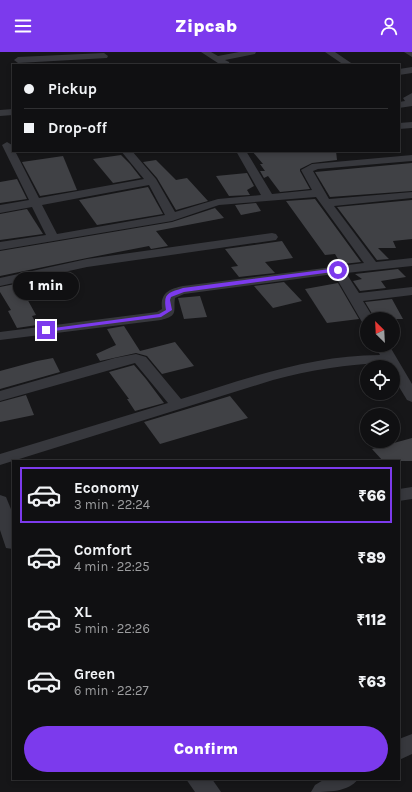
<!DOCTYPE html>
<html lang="en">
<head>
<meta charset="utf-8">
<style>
	:root { --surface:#101012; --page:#19191b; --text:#f1f3f6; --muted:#9c9d9f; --line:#303032; --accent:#7c3aed }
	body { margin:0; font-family:Karla,sans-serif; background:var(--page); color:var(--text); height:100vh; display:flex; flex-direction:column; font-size:15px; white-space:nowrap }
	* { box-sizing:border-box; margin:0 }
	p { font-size:13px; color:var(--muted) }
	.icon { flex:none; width:22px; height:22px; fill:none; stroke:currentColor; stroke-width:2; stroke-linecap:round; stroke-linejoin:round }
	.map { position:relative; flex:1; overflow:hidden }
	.side { position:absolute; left:12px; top:408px; width:388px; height:320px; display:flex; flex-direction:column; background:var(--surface); border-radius:0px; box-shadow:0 2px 6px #0003,0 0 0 1px var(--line) }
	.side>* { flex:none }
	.guide { position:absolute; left:12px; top:12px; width:388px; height:88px; border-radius:0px; box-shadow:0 2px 6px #0003,0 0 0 1px var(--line); display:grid; align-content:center; height:88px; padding:0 12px; background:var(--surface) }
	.needle { width:26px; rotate:336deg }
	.fabs { position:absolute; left:360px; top:260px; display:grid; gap:8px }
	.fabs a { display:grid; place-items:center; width:40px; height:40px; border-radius:50%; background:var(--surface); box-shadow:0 2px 6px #0003,0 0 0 1px var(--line); font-size:20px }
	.end { position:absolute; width:18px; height:18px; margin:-9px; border:5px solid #7c3aed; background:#fff; box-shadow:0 0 0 2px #fff }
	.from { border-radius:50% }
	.bubble { position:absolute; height:28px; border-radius:14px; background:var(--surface); box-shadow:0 2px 6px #0003,0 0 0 1px var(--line); font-size:13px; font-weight:800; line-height:28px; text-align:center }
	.guide b { display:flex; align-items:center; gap:14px; height:38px; font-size:15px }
	.guide b+b { border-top:1px solid var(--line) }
	.guide i { width:10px; height:10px; background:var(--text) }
	ul { padding:7px 0 0; list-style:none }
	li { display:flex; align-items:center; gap:12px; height:56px; margin:0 8px 6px; padding:0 4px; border:2px solid transparent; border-radius:0px }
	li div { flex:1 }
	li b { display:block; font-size:15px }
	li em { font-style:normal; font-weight:800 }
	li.current { border-color:var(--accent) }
	li>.icon { width:36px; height:36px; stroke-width:1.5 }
	.cta { display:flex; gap:8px; margin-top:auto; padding:8px 12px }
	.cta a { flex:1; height:46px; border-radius:24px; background:var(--accent); color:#fff; font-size:16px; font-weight:800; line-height:46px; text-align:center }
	header { display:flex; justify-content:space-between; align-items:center; height:52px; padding:0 12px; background:var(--accent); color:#fff; font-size:18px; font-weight:800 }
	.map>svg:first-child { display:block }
	.building { fill:#404145 }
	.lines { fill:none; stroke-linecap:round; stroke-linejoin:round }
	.minor { fill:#37383d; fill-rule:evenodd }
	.route { fill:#7c3aed }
</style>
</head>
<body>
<header><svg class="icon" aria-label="menu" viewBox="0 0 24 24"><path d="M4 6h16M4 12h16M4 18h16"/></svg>Zipcab<svg class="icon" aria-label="person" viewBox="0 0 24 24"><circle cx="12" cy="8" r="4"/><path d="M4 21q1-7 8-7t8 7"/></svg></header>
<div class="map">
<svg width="412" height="740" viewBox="0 0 412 740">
	<rect width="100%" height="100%" fill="#161618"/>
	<g class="building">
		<path d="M252,99H336L337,108L312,111L300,117V119L310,137L280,140L268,124L264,126L260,119H265L260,112H263Z"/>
		<path d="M121,103L130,112L141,126L113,131L93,107Z"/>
		<path d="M63,104L77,138L40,144L22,110Z"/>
		<path d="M156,108L176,128L187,126L208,149L176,158L157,126L143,110Z"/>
		<path d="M412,111V139L330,145L315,120Z"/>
		<path d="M247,121L254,134L247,138L250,143L229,144L216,124Z"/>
		<path d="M17,127L27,147L0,151V130Z"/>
		<path d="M148,135L163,162L97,173L79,148Z"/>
		<path d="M315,147L361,210L343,212L338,207L335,202L325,203L286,149Z"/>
		<path d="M412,148V187L393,189L396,196H378L389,207L377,208L337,155Z"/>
		<path d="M256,151L261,159L241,163L235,153Z"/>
		<path d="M215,156L224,166L156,179L168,194L151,197L149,194L87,206L0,224V199L172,170Z"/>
		<path d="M27,157L43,182L0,188V162Z"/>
		<path d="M282,189L293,206L265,210L275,221L239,225L231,215L238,214L225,197Z"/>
		<path d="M398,217L406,225L381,229L386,236L360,239L353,229L362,227L355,222Z"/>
		<path d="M45,226L52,238L25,243L36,263L32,264L37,273L17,276L8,259L11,258L0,240V235Z"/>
		<path d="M284,230L302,249L273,256L254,234Z"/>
		<path d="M338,231L359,267L327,271L305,237Z"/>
		<path d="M200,244L207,265L184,267L178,246Z"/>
		<path d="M392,247L403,267H379L378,264L374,265L365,250Z"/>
		<path d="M124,274L140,299L175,290L194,314L162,322L147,304L136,301L100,309L96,302L116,293L107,277Z"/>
		<path d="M53,306L60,320L0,337V319L37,309Z"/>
		<path d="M134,313L146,327L164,351L135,359L127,347H129L109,320Z"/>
		<path d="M26,343L34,363L0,370V350Z"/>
		<path d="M230,344L248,366L160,392L144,370Z"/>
		<path d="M412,386V409H383L372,397Z"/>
	</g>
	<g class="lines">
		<g class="minor">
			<path d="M201,0H211L218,4L239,0H256L255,2L225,8L229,10L230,13H221Z"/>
			<path d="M325,0H335L354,13H344Z"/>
			<path d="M404,0H412V5Z"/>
			<path d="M104,1L108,4L107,6L18,11L14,8L18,5Z"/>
			<path d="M412,15V21L399,23V17Z"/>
			<path d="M412,41V54L399,56V50L405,49L403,46Z"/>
			<path d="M13,57V63L0,64V58Z"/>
			<path d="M412,70V76L399,77V71Z"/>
			<path d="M7,90L12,93L13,99H15L39,146L144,127L121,99H132L156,127L175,160L218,147L261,143L236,99H246L272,142L312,138L301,118L312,112L412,103V109L318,117L313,119L329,147L412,140V146L334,154L376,210L412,206V214L346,221L359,241L412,235V243L363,249L374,267H367V271L362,270L334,222L184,242L175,246C173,259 179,264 161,268L0,288V280L157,260L162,257C160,241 169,237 183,234L364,211L316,145L219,153L172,169L0,198V190L46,183L32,155L0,161V153L29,148L2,93ZM149,133L165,163L57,182L42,153Z"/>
			<path d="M272,181L276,182L278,185L276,188L87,215L0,234V226L87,207Z"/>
			<path d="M375,293H389L412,332V350L407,348L393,325V315H387L385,311C347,312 310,318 273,328L0,413V402L168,351L135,311L0,349V339L115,306L136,302L146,305L181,347C245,327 312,303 380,303Z"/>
			<path d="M412,435V447L399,449V437Z"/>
			<path d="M0,443L6,445L13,462V497L6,496L0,478Z"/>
			<path d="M412,682V702L399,708V687Z"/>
			<path d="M186,727H212L221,740H195Z"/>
			<path d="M325,727H358C349,740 328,740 311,740L315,733Z"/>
		</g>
	</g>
	<path class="route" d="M338,216L341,218L340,219L184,240L171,245L170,248L172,258L161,265L46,280L43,278L46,277L159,262L166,258C163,241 168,241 183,236Z"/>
</svg>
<div class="fabs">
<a><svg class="needle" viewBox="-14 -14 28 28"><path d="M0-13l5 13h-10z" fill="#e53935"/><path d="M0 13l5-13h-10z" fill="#9c9d9f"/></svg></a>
<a><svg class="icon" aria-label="locate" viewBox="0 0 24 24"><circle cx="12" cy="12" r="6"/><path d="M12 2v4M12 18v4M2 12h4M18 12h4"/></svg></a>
<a><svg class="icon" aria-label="layers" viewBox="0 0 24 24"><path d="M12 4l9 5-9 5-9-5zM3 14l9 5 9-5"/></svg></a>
</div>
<i class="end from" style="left:338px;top:218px"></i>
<i class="end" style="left:46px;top:278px"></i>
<div class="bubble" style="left:13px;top:220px;width:66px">1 min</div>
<div class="guide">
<b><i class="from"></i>Pickup</b>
<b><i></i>Drop-off</b>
</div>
<section class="side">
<ul>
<li class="current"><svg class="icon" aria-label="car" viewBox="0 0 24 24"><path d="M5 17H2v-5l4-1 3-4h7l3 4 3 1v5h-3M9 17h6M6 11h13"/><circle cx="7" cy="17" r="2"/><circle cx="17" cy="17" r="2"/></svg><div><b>Economy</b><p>3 min · 22:24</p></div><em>₹66</em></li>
<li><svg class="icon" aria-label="car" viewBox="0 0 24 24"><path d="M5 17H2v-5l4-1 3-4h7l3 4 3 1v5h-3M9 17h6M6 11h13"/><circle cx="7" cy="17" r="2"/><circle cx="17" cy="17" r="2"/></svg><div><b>Comfort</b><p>4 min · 22:25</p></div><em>₹89</em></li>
<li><svg class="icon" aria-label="car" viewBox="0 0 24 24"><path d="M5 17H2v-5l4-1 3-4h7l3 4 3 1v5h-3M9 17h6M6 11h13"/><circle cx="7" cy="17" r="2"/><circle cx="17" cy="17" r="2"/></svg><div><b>XL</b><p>5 min · 22:26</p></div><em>₹112</em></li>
<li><svg class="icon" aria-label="car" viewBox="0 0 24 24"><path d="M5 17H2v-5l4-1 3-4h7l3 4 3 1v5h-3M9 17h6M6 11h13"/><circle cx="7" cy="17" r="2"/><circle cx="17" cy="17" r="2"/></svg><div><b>Green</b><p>6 min · 22:27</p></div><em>₹63</em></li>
</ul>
<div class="cta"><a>Confirm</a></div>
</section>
</div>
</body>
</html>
